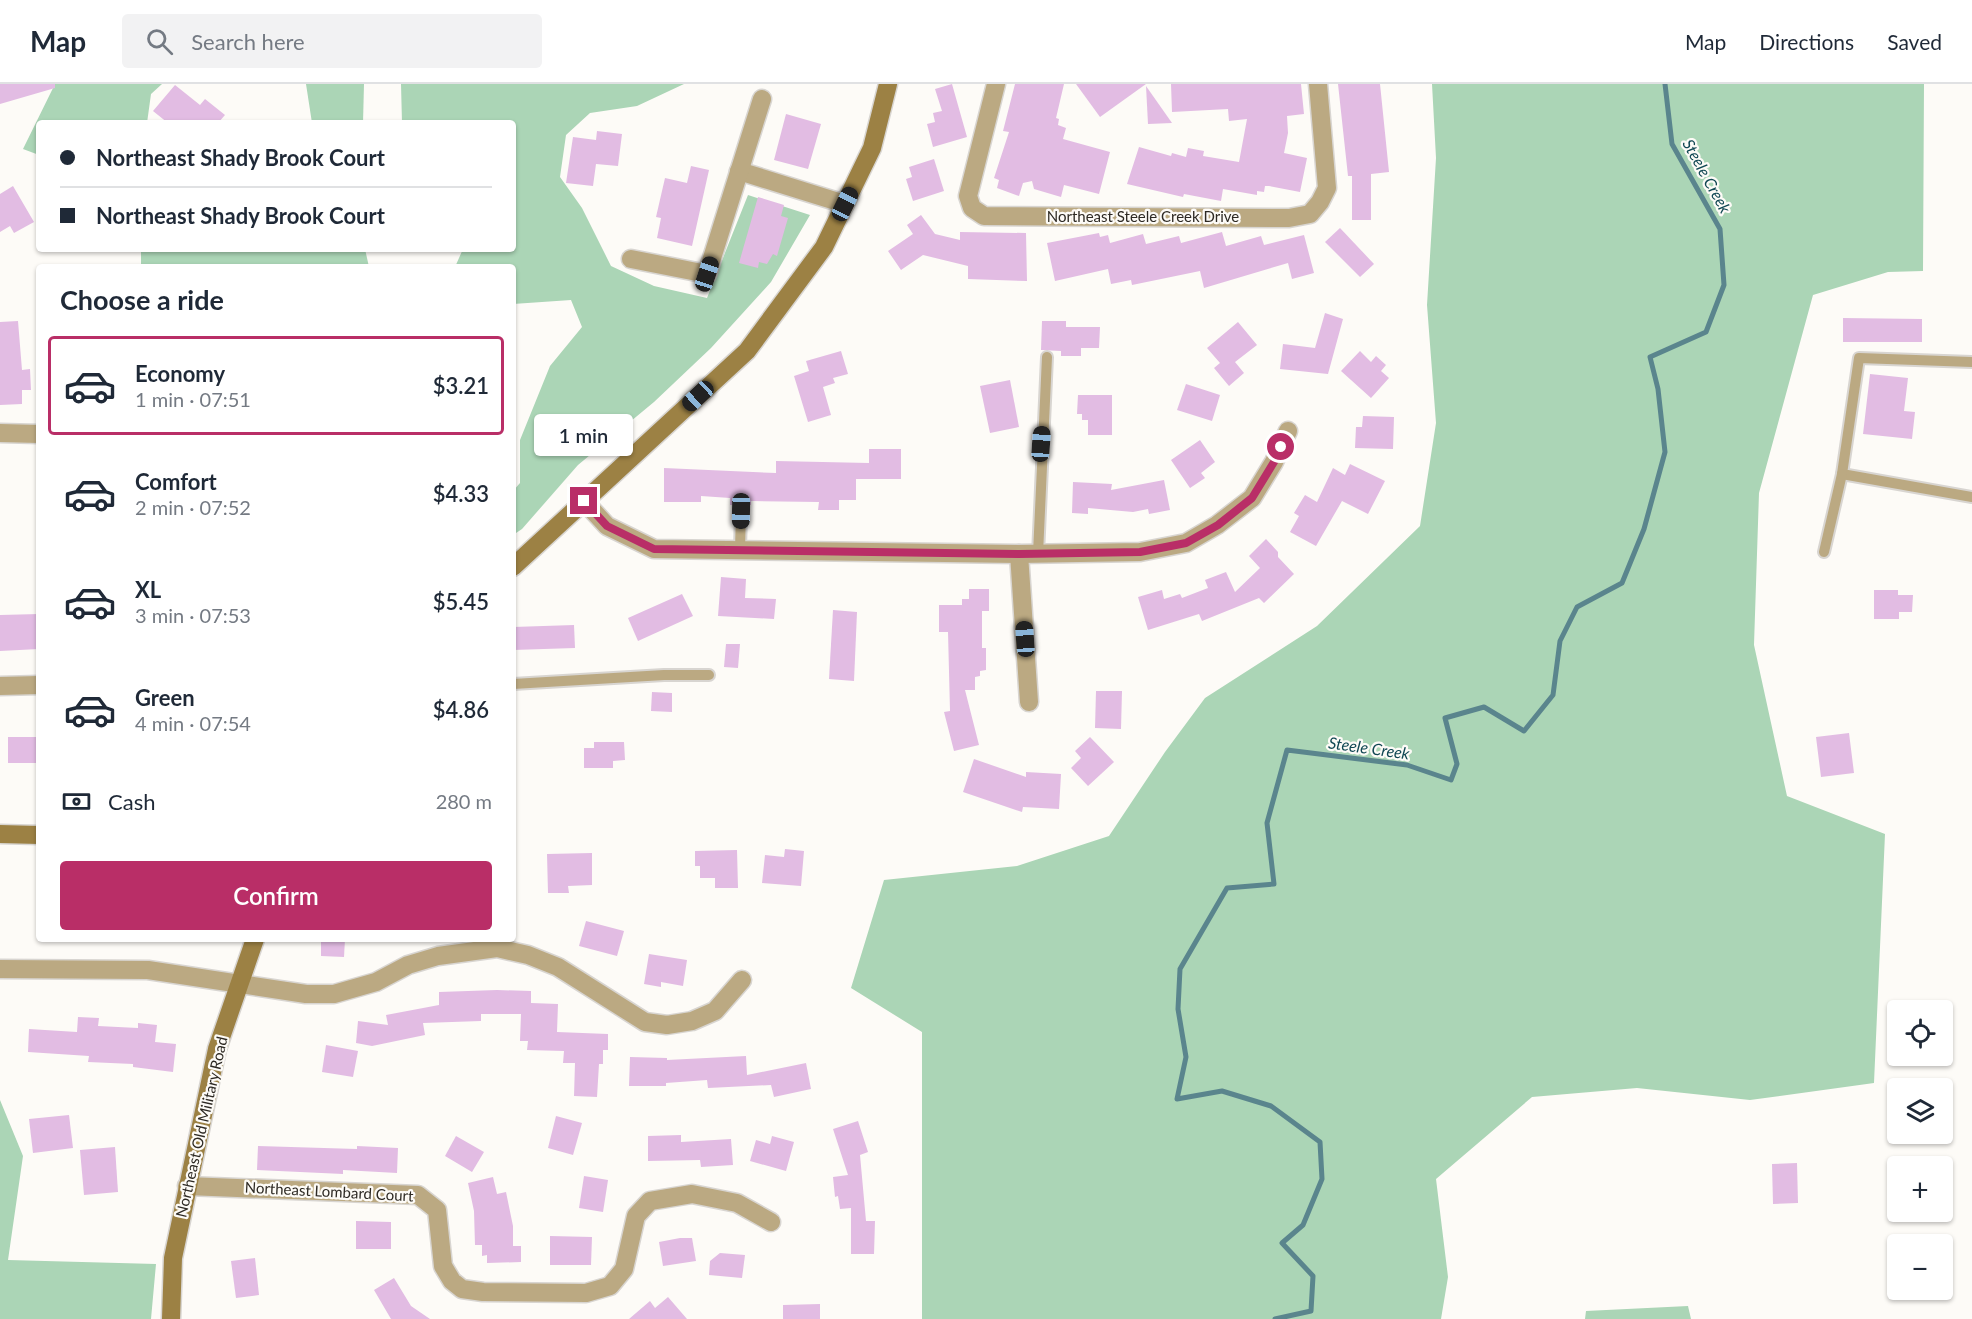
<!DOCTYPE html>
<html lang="en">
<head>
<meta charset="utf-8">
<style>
	:root { --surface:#fff; --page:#f2f2f3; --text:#1f2937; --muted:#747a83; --line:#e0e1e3; --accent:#b92e67 }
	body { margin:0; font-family:Lato,sans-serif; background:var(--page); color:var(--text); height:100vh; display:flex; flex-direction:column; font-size:22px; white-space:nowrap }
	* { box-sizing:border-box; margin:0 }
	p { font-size:20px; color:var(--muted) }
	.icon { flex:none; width:33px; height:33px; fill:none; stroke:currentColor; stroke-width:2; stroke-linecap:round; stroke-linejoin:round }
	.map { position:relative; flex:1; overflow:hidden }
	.drawer { position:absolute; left:36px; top:180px; width:480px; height:678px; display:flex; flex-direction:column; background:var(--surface); border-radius:6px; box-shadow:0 2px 4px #0004 }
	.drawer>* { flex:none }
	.guide { position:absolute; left:36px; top:36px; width:480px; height:132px; border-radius:6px; box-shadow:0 2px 4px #0004; display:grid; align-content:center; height:132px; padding:0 24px; background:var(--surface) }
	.fabs { position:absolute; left:1887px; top:916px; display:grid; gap:12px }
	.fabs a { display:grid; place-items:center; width:66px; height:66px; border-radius:6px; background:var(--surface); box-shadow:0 2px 4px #0004; font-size:30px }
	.end { position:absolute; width:27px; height:27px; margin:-14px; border:8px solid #b92e67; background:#fff; box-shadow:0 0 0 3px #fff }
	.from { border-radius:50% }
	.bubble { position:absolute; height:42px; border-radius:6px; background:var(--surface); box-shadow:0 2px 4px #0004; font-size:20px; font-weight:600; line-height:42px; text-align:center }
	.car { position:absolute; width:18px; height:36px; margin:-18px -9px; border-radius:8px; box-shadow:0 0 4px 2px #0007; background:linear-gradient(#222 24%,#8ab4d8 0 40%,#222 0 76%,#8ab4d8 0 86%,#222 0) }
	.guide b { display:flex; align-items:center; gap:21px; height:57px; font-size:22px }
	.guide b+b { border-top:2px solid var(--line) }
	.guide i { width:15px; height:15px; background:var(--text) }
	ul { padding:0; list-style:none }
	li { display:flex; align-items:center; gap:18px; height:99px; margin:0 12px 9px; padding:0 12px; border:3px solid transparent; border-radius:6px }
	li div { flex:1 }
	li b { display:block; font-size:22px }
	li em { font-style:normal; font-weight:600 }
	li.selected { border-color:var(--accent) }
	li>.icon { width:54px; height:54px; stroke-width:1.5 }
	h2 { padding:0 24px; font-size:27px; line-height:72px }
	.pay { display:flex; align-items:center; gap:15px; height:66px; padding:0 24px; font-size:22px }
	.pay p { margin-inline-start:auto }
	.action { display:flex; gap:12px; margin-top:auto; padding:12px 24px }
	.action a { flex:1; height:69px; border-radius:6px; background:var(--accent); color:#fff; font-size:24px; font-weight:600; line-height:69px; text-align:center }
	header { display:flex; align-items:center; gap:36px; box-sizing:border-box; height:84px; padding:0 30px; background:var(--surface); border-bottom:2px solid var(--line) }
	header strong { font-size:28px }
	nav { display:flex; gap:33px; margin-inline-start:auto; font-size:21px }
	.search { width:420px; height:54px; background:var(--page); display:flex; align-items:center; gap:15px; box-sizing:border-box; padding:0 21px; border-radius:6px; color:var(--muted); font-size:22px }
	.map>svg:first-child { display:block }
	.green { fill:#abd5b6 }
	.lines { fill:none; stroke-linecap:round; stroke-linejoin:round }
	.stream { stroke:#5a858d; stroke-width:5 }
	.building { fill:#e2bce3 }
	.lane-casing { stroke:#d8d5d1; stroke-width:14 }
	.street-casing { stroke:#d8d5d1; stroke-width:21 }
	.secondary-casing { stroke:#d8d5d1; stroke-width:21 }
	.lane { stroke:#bba982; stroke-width:10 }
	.street { stroke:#bba982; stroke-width:18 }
	.secondary { stroke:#9c8144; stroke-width:18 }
	.route { stroke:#b92e67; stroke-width:8 }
	.labels { text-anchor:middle; stroke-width:4.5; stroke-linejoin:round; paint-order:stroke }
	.street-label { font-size:15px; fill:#2d2923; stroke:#fdfbf7 }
	.water-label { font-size:16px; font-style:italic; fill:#104753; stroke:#fdfbf7 }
</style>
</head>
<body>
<header>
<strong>Map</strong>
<div class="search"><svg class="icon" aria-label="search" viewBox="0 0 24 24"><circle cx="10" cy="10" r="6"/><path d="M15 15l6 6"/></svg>Search here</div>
<nav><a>Map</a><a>Directions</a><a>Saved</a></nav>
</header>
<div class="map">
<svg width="1972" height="1235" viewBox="0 0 1972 1235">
	<rect width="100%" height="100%" fill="#fdfbf7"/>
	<g class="green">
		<path d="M55,0H162L151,10L147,39H39V71L23,65Z"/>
		<path d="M306,0H364L363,39H312Z"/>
		<path d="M401,0H684L637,22L590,29L566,51L560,93L582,124L611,182L654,202L707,214L748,111L810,131L771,198L711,264L654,318L578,381L522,445L513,451V407L520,399V356L550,282L582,243L571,216L513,220V183H455L463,165H513V39H402Z"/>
		<path d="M1432,0H1924L1923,187L1888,188L1813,211L1759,409L1754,561L1787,712L1885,750L1874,999L1750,1016L1637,1004L1532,1013L1436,1095L1448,1193L1441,1235H922V948L851,904L884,796L1017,782L1109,752L1165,668L1205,614L1317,542L1420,442L1436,339L1427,221L1436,74Z"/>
		<path d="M141,165H365L369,183H141Z"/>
		<path d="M0,1016L23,1072L8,1176L156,1180L151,1235H0Z"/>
		<path d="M1688,1222L1691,1235H1585L1586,1227Z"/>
	</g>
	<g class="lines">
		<path class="stream" d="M1275,1235L1311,1227L1313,1192L1282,1159L1303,1141L1322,1095L1320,1058L1271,1022L1222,1007L1177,1015L1186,973L1178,925L1180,885L1227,804L1274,800L1267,739L1287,666L1407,681L1451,696L1457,680L1445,634L1484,623L1524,647L1553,611L1560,557L1577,523L1622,499L1644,445L1665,368L1658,305L1650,273L1706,248L1724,201L1720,145L1672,60L1665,0"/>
	</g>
	<g class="building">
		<path d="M0,0H55V4L0,20Z"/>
		<path d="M952,0L967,53L933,63L927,40L935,38L933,29L942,27L935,5Z"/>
		<path d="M1015,0H1064L1056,34L1059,35L1058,41L1066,44L1063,55L1110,68L1099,110L1064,101L1061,113L1034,105L1032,97L1023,99L1019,112L997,104L999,96L994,94L1009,48L1003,47Z"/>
		<path d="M1076,0H1146L1100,33Z"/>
		<path d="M1171,0H1301L1304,30L1287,32L1288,49L1284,69L1307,74L1300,108L1269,102H1265L1264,108L1257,107V111L1223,105L1221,117L1184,110L1183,113L1127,100L1139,63L1171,72L1172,69L1186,73L1188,64L1204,67L1203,72L1239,78L1247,35L1229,37L1228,25L1172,28Z"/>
		<path d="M1338,0H1380L1389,88L1371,90V136H1352V92H1348Z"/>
		<path d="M175,1L200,21L205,15L225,31L218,39H168L153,27Z"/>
		<path d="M1146,2L1172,39L1148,40Z"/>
		<path d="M786,30L821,40L808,85L774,76Z"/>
		<path d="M597,47L622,50L618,82L596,80L593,102L566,99L573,53L596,56Z"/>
		<path d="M934,75L944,107L913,117L906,95L912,93L909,83Z"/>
		<path d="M691,82L709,86L692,162L657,154L661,134L656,133L665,94L687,99Z"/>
		<path d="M13,102L34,138L14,149L10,142L0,148V110Z"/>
		<path d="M758,113L784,121L781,132L788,134L777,172L773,170L767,180L759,178L758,184L739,179Z"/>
		<path d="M921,131L935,150L960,156V148L1026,149L1027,197L968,195V182L923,171L901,186L888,167L913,150L907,141Z"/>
		<path d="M1340,144L1374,180L1360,193L1325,158Z"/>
		<path d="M1222,148L1226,162L1261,152L1264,161L1304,151L1314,189L1292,195L1288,179L1204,204L1200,187L1132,201L1131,196L1111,200L1108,185L1055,197L1047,159L1099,149L1100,153L1108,151L1110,159L1143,150L1146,160L1179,152L1181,159Z"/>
		<path d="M1325,229L1343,235L1328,290L1280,285L1283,260L1315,264Z"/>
		<path d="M1843,234L1922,235V258H1843Z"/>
		<path d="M18,237L22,286L30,285L31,306H22V320L0,321V238Z"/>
		<path d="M1042,237H1066V243H1100L1099,264H1081V272H1061V267L1041,266Z"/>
		<path d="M1238,238L1257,261L1235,278L1244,289L1229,302L1214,284L1220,279L1207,264Z"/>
		<path d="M841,267L848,290L833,294L835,299L823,303L831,331L808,338L794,292L809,287L806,277Z"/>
		<path d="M1360,267L1371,278L1376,272L1386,281L1381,287L1389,294L1371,314L1341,287Z"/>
		<path d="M1870,290L1908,294L1904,327L1915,328L1912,355L1863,350Z"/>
		<path d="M1010,296L1019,343L990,349L980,302Z"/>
		<path d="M1186,300L1220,311L1212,337L1177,326Z"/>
		<path d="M1078,311H1112V351H1088V336H1082V330H1077Z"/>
		<path d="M1363,332L1394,333L1393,365L1355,364L1356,343H1362Z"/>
		<path d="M1200,356L1215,378L1201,389L1205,394L1190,404L1171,376Z"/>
		<path d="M869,365H901V395H856V416H839V426H818L819,418L751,417V421H730V414L701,412V418H664V384L776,389V377L869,379Z"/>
		<path d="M1350,380L1385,397L1368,430L1342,417L1316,462L1290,448L1299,432L1294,429L1305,411L1317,418L1333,384L1345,391Z"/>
		<path d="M1164,396L1170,426L1149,430L1148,425L1133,428L1088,424V430L1072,429L1073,398L1112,400L1111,406Z"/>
		<path d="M1266,455L1278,468V473L1294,490L1264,519L1259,514L1202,537L1199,530L1148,546L1138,513L1162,506L1164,515L1180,510L1182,514L1208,504L1205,496L1226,488L1235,508L1260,484L1249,472Z"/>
		<path d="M721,493L746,495L745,514L776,515L774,535L718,532Z"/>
		<path d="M969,505H989V527H982V564H986V586L980,587V592L975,593V606H965L979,661L954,667L944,628L950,627L948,548H939V521H962V515H969Z"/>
		<path d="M1874,506H1898V511H1913L1912,528H1899V535H1874Z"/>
		<path d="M682,510L693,532L638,557L628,534Z"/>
		<path d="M833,526L857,528L854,597L829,595Z"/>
		<path d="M39,530V565L0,567V531Z"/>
		<path d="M574,541L575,564L513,566V543Z"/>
		<path d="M726,560H740L738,584L724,583Z"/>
		<path d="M1096,607H1122L1121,645L1095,644Z"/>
		<path d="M652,608L672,609V628L651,627Z"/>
		<path d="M1849,649L1854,689L1821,693L1816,653Z"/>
		<rect x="8" y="653" width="31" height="26"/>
		<path d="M1090,653L1114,678L1088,702L1071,684L1081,674L1075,667Z"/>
		<path d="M594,658H624L625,676L613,677V684H584V664H594Z"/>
		<path d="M974,675L1026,693V688L1061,690L1059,725L1023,723L1022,728L963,708Z"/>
		<path d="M785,765L804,767L801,802L762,799L765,771L784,773Z"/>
		<path d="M737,766L738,804H715V794H700V782H695V767Z"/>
		<path d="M592,769V801L568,802L569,809H548L547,770Z"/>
		<path d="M586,837L624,847L617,872L579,862Z"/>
		<path d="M321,855H345L344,873L321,872Z"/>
		<path d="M649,870L687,876L683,902L661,898V903L644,900Z"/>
		<path d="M497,906L531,907V919L558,920L557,948L608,950V966H603V980H599L597,1013L574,1012L575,979H563L564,967L527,966L528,957H520L521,930H481V937L423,939L425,951L372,962L356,959L358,937L388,941L386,931L439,921V908Z"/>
		<path d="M78,933L99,934L98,942L138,944V939L157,941L155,958L176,960L173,988L133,983V980L88,978L89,972L28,968L29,945L77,948Z"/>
		<path d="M326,961L358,967L353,993L322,988Z"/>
		<path d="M746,972L747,991L806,979L811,1005L774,1013L771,1001L708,1004L707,996L666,999V1002H629L630,973L667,974V976Z"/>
		<path d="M69,1031L73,1064L33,1069L29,1035Z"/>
		<path d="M556,1032L582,1039L573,1071L548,1064Z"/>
		<path d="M858,1037L868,1068L860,1071L866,1137H875L874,1170H851V1124L840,1125L838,1112L835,1113L833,1093L848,1091L833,1045Z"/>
		<path d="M681,1051V1058L731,1055L733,1081L701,1083L700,1076L648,1077V1052Z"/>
		<path d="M456,1052L484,1068L472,1088L445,1072Z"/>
		<path d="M772,1052L794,1058L786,1087L750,1077L756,1056L770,1060Z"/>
		<path d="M258,1062L357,1065V1062L398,1064L397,1089L343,1086V1090L257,1086Z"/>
		<path d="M115,1063L118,1108L84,1111L80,1066Z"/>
		<path d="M1797,1079L1798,1119L1773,1120L1772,1080Z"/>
		<path d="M584,1092L608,1096L603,1128L579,1124Z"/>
		<path d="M493,1093L497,1110L506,1108L513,1142V1162H521V1178L487,1179V1171L482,1172V1161H475L474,1127L468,1099Z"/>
		<path d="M356,1137L391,1138V1165H356Z"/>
		<path d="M550,1152L592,1153L591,1181H550Z"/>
		<path d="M680,1154H692L696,1177L663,1182L659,1158Z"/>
		<path d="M720,1169L745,1171L742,1194L709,1191L710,1177Z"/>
		<path d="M255,1174L259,1211L236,1214L231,1177Z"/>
		<path d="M394,1194L411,1222L430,1235H391L374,1206Z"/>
		<path d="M668,1213L687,1235H629L650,1217L655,1224Z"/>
		<path d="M820,1220V1235H783V1221Z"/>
	</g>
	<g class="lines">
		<g class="lane-casing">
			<g id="lane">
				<path d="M1972,278L1859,274L1842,390L1972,413"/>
				<path d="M740,466L741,427"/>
				<path d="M1824,468L1842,390"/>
				<path d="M1038,470L1047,273"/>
				<path d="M513,600L664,591H709"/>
			</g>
		</g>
		<g class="street-casing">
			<g id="street">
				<path d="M996,0L968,112L972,124L984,132L1289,134L1310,130L1320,118L1327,104L1318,0"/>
				<path d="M739,87L845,120"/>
				<path d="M631,175L707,190L762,15"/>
				<path d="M0,349L39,350"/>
				<path d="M584,417L607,442L654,465L1019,470L1140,468L1186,459L1217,441L1252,414L1274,378L1288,347"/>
				<path d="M1019,470L1029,618"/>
				<path d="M0,602L39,601"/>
				<path d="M0,885L148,886L306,910H334L376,898L408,881L438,872L497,864L528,871L558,883L645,938L667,941L692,937L715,927L742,896"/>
				<path d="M187,1102L418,1111L437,1126L443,1182L452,1197L462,1205L483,1208L586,1209L610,1202L624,1185L636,1132L650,1117L692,1110L737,1119L771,1138"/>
			</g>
		</g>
		<g class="secondary-casing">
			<g id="secondary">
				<path d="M513,483L747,267L824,163L872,64L888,0"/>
				<path d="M0,750L39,751"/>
				<path d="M171,1235L173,1174L217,965L255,855"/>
			</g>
		</g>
		<use href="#lane" class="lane"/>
		<use href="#street" class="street"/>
		<use href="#secondary" class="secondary"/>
	</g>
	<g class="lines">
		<path class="route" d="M584,417L607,442L654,465L1019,470L1140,468L1186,459L1218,441L1252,414L1274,378L1281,363"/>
	</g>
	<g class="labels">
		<g class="street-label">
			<text x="1143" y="138">Northeast Steele Creek Drive</text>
			<text transform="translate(202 1043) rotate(-77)" y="5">Northeast Old Military Road</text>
			<text transform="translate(329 1108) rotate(3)" y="5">Northeast Lombard Court</text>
		</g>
		<g class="water-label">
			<text transform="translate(1707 92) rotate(61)" y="6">Steele Creek</text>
			<text transform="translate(1369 664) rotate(8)" y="6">Steele Creek</text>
		</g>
	</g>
</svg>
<div class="fabs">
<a><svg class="icon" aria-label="locate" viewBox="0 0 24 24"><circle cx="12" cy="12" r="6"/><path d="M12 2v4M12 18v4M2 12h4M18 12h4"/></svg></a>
<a><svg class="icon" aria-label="layers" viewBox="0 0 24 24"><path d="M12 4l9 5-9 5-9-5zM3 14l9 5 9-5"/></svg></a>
<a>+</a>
<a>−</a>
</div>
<i class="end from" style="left:1281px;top:363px"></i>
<i class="end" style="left:584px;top:417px"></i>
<div class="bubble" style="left:534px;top:330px;width:99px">1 min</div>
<i class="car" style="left:845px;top:120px;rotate:26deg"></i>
<i class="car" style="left:707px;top:190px;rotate:18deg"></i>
<i class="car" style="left:698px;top:312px;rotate:227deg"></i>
<i class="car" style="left:1041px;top:360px;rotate:4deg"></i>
<i class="car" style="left:741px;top:427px;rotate:181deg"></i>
<i class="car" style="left:1025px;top:555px;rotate:356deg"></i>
<div class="guide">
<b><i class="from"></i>Northeast Shady Brook Court</b>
<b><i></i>Northeast Shady Brook Court</b>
</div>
<section class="drawer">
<h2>Choose a ride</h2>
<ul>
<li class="selected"><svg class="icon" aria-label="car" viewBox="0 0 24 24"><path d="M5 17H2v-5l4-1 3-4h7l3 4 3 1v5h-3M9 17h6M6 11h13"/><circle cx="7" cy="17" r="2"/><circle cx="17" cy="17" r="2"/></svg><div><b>Economy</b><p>1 min · 07:51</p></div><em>$3.21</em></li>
<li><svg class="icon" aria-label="car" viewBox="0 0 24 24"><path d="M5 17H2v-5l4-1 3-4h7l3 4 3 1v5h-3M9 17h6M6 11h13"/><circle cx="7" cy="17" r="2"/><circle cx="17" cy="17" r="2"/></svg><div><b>Comfort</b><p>2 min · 07:52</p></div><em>$4.33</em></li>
<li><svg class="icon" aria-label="car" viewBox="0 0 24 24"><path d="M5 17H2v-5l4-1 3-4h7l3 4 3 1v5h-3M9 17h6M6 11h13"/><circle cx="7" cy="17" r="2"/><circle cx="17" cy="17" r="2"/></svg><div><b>XL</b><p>3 min · 07:53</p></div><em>$5.45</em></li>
<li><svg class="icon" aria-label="car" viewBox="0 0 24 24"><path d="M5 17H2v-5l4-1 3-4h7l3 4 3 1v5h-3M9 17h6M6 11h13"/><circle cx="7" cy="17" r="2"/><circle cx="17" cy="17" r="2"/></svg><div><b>Green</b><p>4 min · 07:54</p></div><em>$4.86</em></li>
</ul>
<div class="pay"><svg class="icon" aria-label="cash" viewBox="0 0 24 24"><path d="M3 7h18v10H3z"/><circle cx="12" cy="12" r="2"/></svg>Cash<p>280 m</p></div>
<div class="action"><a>Confirm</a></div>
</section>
</div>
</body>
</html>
